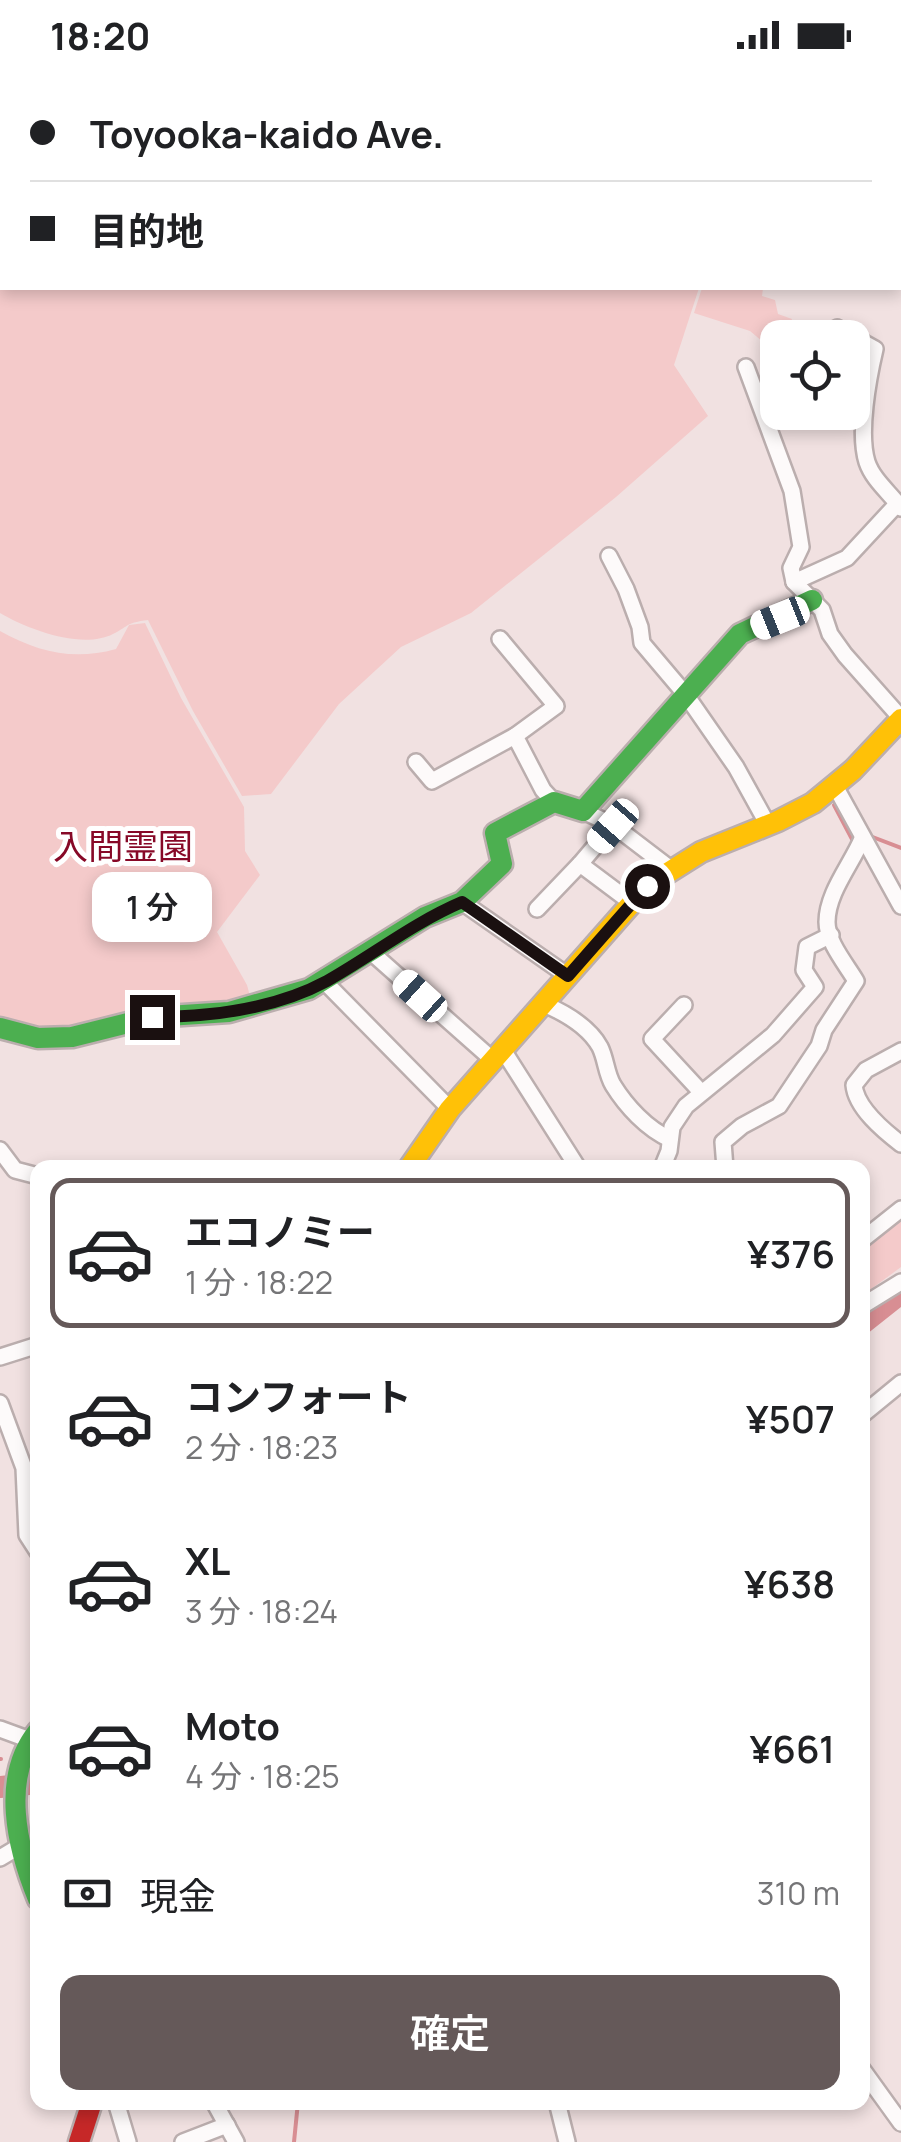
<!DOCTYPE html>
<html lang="ja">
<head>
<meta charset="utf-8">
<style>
	:root { --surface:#fff; --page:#f6f6f6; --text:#202124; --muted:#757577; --line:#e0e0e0; --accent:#655959 }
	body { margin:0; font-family:Manrope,"Noto Sans JP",sans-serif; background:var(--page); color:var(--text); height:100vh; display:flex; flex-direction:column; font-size:38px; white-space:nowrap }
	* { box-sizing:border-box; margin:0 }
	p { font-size:32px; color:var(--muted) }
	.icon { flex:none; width:55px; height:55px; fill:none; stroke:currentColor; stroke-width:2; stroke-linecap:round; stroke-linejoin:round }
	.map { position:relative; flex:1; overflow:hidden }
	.panel { position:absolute; left:30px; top:1090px; width:840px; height:950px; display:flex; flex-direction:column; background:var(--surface); border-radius:20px; box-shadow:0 5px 15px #0003 }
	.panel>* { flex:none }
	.hud { position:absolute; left:0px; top:0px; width:902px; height:220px; box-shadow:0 5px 15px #0003; display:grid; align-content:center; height:220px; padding:0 30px; background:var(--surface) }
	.buttons { position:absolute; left:760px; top:250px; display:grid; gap:20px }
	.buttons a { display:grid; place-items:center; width:110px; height:110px; border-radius:20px; background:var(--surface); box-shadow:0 5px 15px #0003; font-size:50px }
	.end { position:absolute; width:45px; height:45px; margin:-22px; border:12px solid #1a1010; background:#fff; box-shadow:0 0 0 5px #fff }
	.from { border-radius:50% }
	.bubble { position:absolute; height:70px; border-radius:20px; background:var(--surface); box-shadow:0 5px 15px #0003; font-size:32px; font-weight:600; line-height:70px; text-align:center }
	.car { position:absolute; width:30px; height:60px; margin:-30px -15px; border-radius:12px; box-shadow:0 0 8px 2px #0007; background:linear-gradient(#fff 24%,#345 0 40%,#fff 0 76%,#345 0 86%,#fff 0) }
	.hud b { display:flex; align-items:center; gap:35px; height:95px; font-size:38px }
	.hud b+b { border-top:2px solid var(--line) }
	.hud i { width:25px; height:25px; background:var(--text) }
	ul { padding:18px 0 0; list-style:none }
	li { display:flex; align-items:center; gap:30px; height:150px; margin:0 20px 15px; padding:0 10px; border:5px solid transparent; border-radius:20px }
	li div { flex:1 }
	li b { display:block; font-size:38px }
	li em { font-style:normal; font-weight:600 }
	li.current { border-color:var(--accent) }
	li>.icon { width:90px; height:90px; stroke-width:1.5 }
	.pay { display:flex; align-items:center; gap:25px; height:110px; padding:0 30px; font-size:38px }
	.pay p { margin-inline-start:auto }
	.cta { display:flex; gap:20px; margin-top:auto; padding:20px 30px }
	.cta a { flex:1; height:115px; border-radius:20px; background:var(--accent); color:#fff; font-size:40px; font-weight:600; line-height:115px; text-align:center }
	.status { display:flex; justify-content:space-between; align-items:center; height:70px; padding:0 50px; background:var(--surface); direction:ltr }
	.status svg { height:28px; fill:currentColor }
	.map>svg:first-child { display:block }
	.green { fill:#f4caca }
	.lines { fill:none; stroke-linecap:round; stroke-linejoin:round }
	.stream { stroke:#d88e93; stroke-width:4 }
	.river { stroke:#d88e93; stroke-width:22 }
	.street-casing { stroke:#bbaeae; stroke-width:20 }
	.fast-casing { stroke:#bbaeae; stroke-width:25 }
	.slow-casing { stroke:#bbaeae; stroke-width:25 }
	.jam-casing { stroke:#bbaeae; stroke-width:25 }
	.street { stroke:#fdfafa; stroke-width:15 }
	.fast { stroke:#4caf50; stroke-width:20 }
	.slow { stroke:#ffc107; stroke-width:20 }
	.jam { stroke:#c62828; stroke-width:20 }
	.rail-casing { stroke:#b9b6b6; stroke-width:8 }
	.rail { stroke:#fff; stroke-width:4; stroke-dasharray:11; stroke-linecap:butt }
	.route { stroke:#1a1010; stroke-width:12 }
	.labels { text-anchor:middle; stroke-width:10; stroke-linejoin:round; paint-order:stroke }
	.park-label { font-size:35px; fill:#870827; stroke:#fff }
</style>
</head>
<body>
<div class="status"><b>18:20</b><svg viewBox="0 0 49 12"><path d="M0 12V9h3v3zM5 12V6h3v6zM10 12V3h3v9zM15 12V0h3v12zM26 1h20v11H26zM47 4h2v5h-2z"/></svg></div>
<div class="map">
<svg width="901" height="2072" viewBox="0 0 901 2072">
	<rect width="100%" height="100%" fill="#f1e1e1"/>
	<g class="green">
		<path d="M0,0H760L2,2V218H699L674,295L708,346L616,427L471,543L401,577L339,634L271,724L242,726L193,641L148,550C125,553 131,555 113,564C82,580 27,559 0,543Z"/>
		<path d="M702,218H763L762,226L775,230L778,244L792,249L790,257L849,267L778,268L777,282L774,281L750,261L694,243Z"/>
		<path d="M145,553L181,628L244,737L245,781L260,805L217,862L247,915L251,930L58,963L0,955V561C38,582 73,591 116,579L129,555Z"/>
		<path d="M901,1150V1197L863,1225V1179Z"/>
	</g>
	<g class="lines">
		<g class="stream">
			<path d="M255,2V0"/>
			<path d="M834,735L853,771L857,769"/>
			<path d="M870,766L901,778"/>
			<path d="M0,1689H1"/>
			<path d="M294,2072L298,2032"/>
		</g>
		<g class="river">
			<path d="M862,1254L901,1223"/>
			<path d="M0,1717L38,1713"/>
		</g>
		<g class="street-casing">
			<g id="street">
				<path d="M886,0L888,2"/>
				<path d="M900,20L901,22"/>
				<path d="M837,258L875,279C868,309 858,363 867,392C873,410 890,423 901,438"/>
				<path d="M746,297L792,421L801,477L791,498L794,512L822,540L830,564L845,585L901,648"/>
				<path d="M609,486L626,519L640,557L642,573L686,625L736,697L768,755"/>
				<path d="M794,512L847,488L898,433"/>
				<path d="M500,569L556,636L515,666L543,720L554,732"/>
				<path d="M416,692L432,711L515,666"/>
				<path d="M835,716L901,836"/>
				<path d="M583,741L613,755L668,797"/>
				<path d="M613,755L580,794L632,833"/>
				<path d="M462,832L568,906"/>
				<path d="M537,839L580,794"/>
				<path d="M371,882L494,991"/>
				<path d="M325,912L450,1039"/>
				<path d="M544,934C565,943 589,957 600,977C606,989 606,1003 613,1015C626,1036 647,1059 670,1069"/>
				<path d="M684,935L652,969L701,1022"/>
				<path d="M503,980L578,1098"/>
				<path d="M901,981L866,1000L854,1015C856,1038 884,1061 901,1074"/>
				<path d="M0,1080L15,1100L38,1106"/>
				<path d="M662,1098L669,1081L672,1057L686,1036L773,965L815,917L804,900L807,877L831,865"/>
				<path d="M725,1098L723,1072L742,1056L779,1036L819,976L824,960L856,911C846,894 827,872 827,852C827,823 851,795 862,769"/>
				<path d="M862,1170L901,1139"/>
				<path d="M862,1236L901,1212"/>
				<path d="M0,1287L38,1275"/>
				<path d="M0,1333L24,1398L27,1465L38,1482"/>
				<path d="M862,1345L901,1313"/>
				<path d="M0,1659L30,1670"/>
				<path d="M0,1788L20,1776"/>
				<path d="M862,1999L901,2053"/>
				<path d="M116,2032L128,2072"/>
				<path d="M214,2032L236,2072"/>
				<path d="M557,2032L567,2072"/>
				<path d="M183,2072L227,2055"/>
			</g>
		</g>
		<g class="fast-casing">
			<g id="fast">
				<path d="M798,0L800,2"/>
				<path d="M900,123L901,124"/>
				<path d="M0,958L38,968L72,967L152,947L229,942L309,919L425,847L462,832L502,794L495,763L554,732L583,741L740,564L812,530"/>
				<path d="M38,1661C0,1707 17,1778 38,1829"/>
			</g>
		</g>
		<g class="slow-casing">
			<path id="slow" d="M409,1098L450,1039L647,816L701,782L778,751L813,733L853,700L901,649"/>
		</g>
		<g class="jam-casing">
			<path id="jam" d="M79,2072L92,2032"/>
		</g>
		<use href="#street" class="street"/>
		<use href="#fast" class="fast"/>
		<use href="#slow" class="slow"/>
		<use href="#jam" class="jam"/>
		<g class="rail-casing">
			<g id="rail">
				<path d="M835,0L837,2"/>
				<path d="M900,77L901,79"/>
			</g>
		</g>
		<use href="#rail" class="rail"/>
	</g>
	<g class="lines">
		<path class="route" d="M152,947C210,947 275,939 327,911C373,885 413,853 462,832L568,906L647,816"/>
	</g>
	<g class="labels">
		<g class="park-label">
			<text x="123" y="789">入間霊園</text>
		</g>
	</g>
</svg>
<div class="buttons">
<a><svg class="icon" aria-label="locate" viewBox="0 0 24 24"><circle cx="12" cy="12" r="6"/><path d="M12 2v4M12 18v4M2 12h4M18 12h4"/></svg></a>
</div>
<i class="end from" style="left:647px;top:816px"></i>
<i class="end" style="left:152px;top:947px"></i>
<div class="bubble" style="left:92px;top:802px;width:120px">1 分</div>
<i class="car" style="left:780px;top:548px;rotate:248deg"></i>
<i class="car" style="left:613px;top:756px;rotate:221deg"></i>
<i class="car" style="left:420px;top:926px;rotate:312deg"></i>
<div class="hud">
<b><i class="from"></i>Toyooka-kaido Ave.</b>
<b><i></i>目的地</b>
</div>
<section class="panel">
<ul>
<li class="current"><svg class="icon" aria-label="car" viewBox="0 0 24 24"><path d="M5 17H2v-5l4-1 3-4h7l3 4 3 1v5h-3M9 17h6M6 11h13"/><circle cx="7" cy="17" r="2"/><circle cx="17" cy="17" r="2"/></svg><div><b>エコノミー</b><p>1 分 · 18:22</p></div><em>¥376</em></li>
<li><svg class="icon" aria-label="car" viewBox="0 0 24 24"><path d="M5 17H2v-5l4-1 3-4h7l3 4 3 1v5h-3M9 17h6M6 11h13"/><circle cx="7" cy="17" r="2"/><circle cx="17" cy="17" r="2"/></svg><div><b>コンフォート</b><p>2 分 · 18:23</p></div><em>¥507</em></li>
<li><svg class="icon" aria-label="car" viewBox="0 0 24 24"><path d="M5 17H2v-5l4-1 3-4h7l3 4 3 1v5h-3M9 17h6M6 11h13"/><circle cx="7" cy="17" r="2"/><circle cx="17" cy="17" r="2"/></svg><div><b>XL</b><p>3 分 · 18:24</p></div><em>¥638</em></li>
<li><svg class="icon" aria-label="car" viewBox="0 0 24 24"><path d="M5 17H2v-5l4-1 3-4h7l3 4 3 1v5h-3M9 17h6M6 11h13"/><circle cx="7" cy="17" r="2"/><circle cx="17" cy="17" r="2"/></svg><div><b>Moto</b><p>4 分 · 18:25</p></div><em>¥661</em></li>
</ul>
<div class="pay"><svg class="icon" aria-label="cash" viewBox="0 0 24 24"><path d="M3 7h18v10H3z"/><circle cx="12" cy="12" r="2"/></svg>現金<p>310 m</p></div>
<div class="cta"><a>確定</a></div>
</section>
</div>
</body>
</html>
